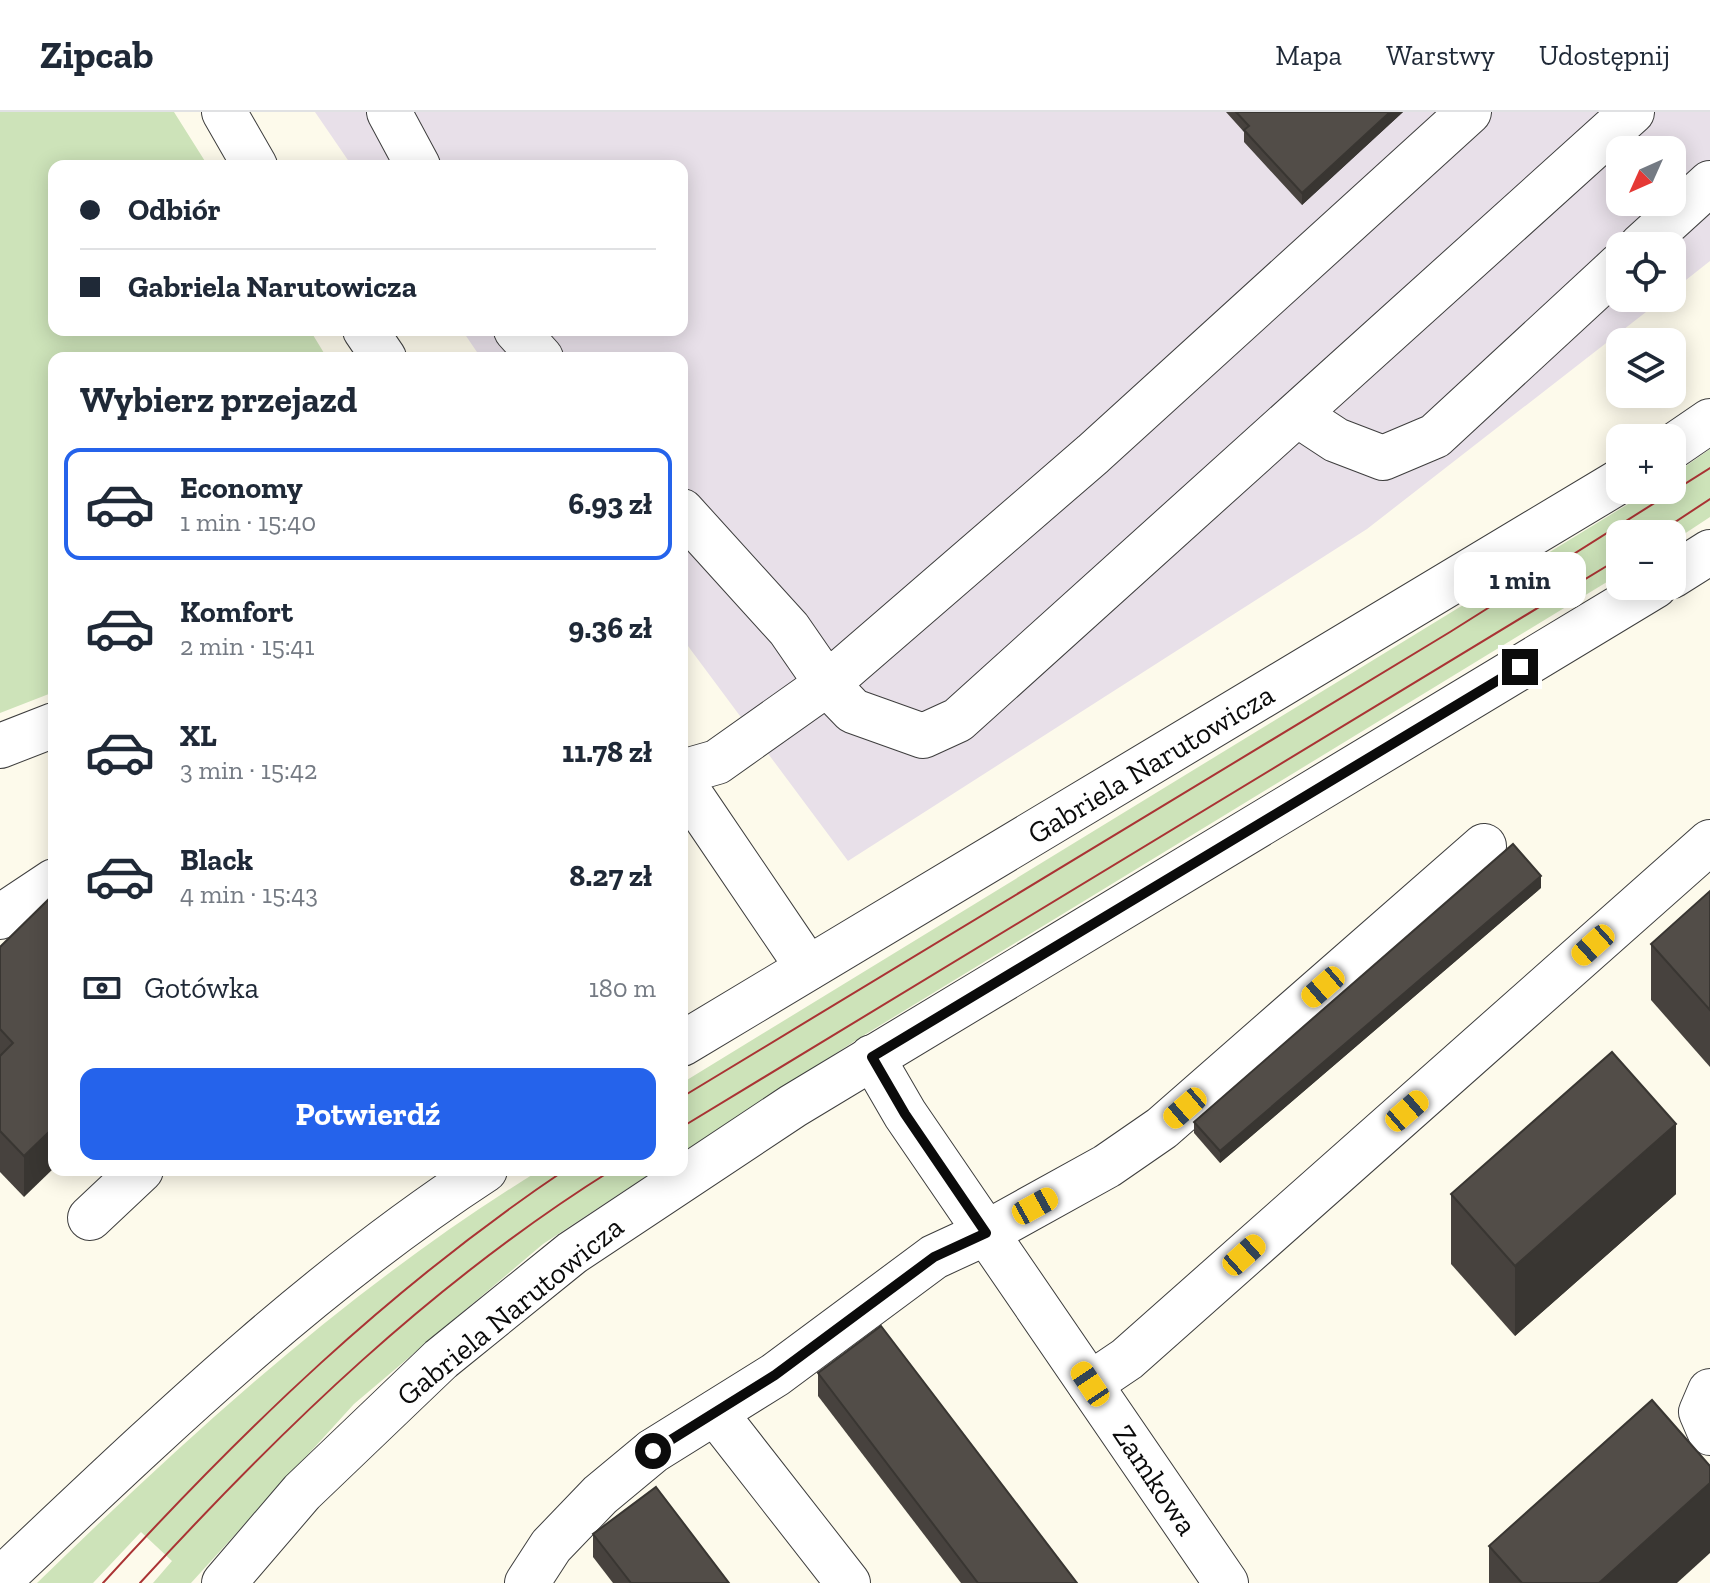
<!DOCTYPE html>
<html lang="pl">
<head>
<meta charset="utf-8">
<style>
	:root { --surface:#fff; --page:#f2f2f3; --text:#1f2937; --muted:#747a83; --line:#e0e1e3; --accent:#2563eb }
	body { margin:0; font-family:"Zilla Slab",serif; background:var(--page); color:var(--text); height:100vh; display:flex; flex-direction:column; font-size:30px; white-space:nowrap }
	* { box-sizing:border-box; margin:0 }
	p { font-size:26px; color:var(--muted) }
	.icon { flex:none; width:44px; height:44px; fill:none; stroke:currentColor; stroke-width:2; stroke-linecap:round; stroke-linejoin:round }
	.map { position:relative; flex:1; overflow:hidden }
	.drawer { position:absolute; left:48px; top:240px; width:640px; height:824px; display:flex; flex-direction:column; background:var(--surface); border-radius:16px; box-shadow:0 4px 20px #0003 }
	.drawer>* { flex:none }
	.guide { position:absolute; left:48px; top:48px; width:640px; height:176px; border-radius:16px; box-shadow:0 4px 20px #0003; display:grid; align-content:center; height:176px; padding:0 32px; background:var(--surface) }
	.needle { width:52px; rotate:225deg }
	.fabs { position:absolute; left:1606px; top:24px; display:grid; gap:16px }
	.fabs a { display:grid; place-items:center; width:80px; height:80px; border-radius:16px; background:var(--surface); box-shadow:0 4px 20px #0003; font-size:40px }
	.end { position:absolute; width:36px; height:36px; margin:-18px; border:10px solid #0b0b0b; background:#fff; box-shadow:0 0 0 4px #fff }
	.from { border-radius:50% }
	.bubble { position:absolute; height:56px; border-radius:16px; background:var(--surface); box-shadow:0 4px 20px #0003; font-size:26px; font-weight:700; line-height:56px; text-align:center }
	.car { position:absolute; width:24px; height:48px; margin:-24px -12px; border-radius:10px; box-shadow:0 0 6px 2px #0007; background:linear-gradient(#f5c518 24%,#345 0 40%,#f5c518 0 76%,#345 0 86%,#f5c518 0) }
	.guide b { display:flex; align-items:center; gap:28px; height:76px; font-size:30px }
	.guide b+b { border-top:2px solid var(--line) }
	.guide i { width:20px; height:20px; background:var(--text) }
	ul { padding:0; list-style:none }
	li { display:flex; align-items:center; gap:24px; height:112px; margin:0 16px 12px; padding:0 16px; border:4px solid transparent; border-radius:16px }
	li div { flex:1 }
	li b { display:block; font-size:30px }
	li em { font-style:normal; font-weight:700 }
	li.selected { border-color:var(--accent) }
	li>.icon { width:72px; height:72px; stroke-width:1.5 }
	h2 { padding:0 32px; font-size:36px; line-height:96px }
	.pay { display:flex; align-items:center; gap:20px; height:88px; padding:0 32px; font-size:30px }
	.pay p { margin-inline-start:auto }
	.primary-button { display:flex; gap:16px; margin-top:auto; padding:16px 32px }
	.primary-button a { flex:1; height:92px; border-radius:16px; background:var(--accent); color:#fff; font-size:32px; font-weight:700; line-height:92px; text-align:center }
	header { display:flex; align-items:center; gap:48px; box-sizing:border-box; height:112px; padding:0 40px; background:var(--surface); border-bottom:2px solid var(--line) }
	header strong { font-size:38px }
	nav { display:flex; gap:44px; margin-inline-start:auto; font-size:28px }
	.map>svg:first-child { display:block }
	.industrial { fill:#e8e0e9; fill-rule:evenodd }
	.green { fill:#cde3b9 }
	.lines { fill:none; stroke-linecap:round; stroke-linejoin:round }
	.minor-casing { stroke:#3e3e3e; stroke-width:46 }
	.minor { stroke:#fff; stroke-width:44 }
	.tram { stroke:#aa3334; stroke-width:2 }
	.wall { fill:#47423e }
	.shaded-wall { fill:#393632 }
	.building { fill:#524d48; stroke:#393632; stroke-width:2 }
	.route { stroke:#0b0b0b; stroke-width:10 }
	.labels { text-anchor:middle; stroke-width:8; stroke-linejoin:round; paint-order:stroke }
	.street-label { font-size:30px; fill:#0b0b0b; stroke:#fff }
</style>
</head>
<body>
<header>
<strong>Zipcab</strong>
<nav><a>Mapa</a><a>Warstwy</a><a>Udostępnij</a></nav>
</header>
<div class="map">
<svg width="1710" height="1471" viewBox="0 0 1710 1471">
	<rect width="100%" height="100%" fill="#fdfaeb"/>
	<path class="industrial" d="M315,0H1710V149L1672,179V134H1620V186H1664L1367,417L848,749L682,526V246H481L462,218H682V54H352ZM1620,38H1672V90H1620Z"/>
	<g class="green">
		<path d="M0,0H174L208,54H54V218H310L327,246H54V580L0,601Z"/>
		<path d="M1710,337V405L1672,430V422H1620V462L861,925L682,1041V971L1651,378H1672V364Z"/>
		<path d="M540,1058H656L543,1132L354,1292L191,1471H153L172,1449L141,1420L93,1471H37C194,1318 353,1173 540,1058Z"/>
	</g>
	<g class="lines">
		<g class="minor-casing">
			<g id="minor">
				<path d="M224,0L255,54"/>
				<path d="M389,0L418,54"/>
				<path d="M1641,134L1710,71"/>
				<path d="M365,218L384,246"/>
				<path d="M516,218L541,246"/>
				<path d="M1298,303L1336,328L1383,346L1435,324L1620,153"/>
				<path d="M1672,335L1710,309"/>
				<path d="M682,399L789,517L827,572L1093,342L1469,0"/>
				<path d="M1672,464L1710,440"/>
				<path d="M0,634L54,613"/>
				<path d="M682,660L717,650L827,572L853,599L923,624L958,608L1632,0"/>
				<path d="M682,670L808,856"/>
				<path d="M0,805L54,769"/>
				<path d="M682,932L1620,369"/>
				<path d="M872,945L905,1002L1226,1471"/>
				<path d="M90,1106L141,1058"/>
				<path d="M1090,1272L1127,1247L1710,730"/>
				<path d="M1710,1279L1701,1300L1710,1321"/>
				<path d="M716,1302L848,1471"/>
				<path d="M0,1468C154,1323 307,1174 485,1058"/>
				<path d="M224,1471L302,1380L441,1247L572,1141L793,994L1655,474"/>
				<path d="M527,1471L551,1434L600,1383L653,1339L775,1263L934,1145L986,1121L1107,1054L1162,1016L1484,734"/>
			</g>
		</g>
		<use href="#minor" class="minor"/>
		<g class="tram">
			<path d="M1657,422L1710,387"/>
			<path d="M682,985L1450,520L1710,356"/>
			<path d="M682,1015L1620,446"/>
			<path d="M103,1471C243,1317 391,1175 565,1058"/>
			<path d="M140,1471C282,1316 433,1170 612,1058"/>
		</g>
	</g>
	<g class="wall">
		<path d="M1226,0H1403L1302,93L1244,30V20Z"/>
		<path d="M1541,776L1220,1051L1194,1021V1010Z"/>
		<path d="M1710,779V955L1651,888V832Z"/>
		<path d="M54,782L24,1085L0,1060V835Z"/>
		<path d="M1451,1082H1676L1515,1224L1451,1152Z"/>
		<path d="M818,1261L1077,1471H961L818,1284Z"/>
		<path d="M593,1422L729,1471H613L593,1445Z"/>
		<path d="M1489,1434L1677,1471H1489Z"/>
	</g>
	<g class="shaded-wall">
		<path d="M1390,0H1403L1302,93V81Z"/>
		<path d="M1541,764V776L1220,1051V1039Z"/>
		<path d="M1676,1012V1082L1515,1224V1154Z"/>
		<path d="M54,1015V1056L24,1085V1044Z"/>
		<path d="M1710,1371V1441L1677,1471H1599Z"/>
	</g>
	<g class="building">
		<path d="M1236,0H1390L1302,81L1244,18L1249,14Z"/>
		<path d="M1513,732L1541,764L1220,1039L1194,1010Z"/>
		<path d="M1710,779V898L1651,832Z"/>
		<path d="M54,782V1015L24,1044L0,1019V944L13,931L0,917V835Z"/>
		<path d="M1612,940L1676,1012L1515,1154L1451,1082Z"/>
		<path d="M881,1214L1077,1471H978L818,1261Z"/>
		<path d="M1652,1288L1710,1354V1371L1599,1471H1522L1489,1434Z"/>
		<path d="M656,1375L729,1471H631L593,1422Z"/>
	</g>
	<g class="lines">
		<path class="route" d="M653,1339L775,1263L934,1145L986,1121L905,1002L872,945L1520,555"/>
	</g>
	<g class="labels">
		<g class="street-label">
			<text transform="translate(1151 652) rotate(-31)" y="10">Gabriela Narutowicza</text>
			<text transform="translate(510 1199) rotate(-39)" y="10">Gabriela Narutowicza</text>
			<text transform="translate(1155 1368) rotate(56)" y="10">Zamkowa</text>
		</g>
	</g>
</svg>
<div class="fabs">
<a><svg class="needle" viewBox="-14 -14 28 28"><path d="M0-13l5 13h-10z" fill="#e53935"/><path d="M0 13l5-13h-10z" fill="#747a83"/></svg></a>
<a><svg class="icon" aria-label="locate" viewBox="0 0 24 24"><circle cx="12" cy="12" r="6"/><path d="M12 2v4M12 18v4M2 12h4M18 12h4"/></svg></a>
<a><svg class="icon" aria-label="layers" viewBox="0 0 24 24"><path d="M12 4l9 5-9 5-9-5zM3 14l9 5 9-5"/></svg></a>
<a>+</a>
<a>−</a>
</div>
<i class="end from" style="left:653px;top:1339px"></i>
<i class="end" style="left:1520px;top:555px"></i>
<div class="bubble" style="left:1454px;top:440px;width:132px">1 min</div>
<i class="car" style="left:1593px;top:833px;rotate:228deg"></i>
<i class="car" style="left:1323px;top:875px;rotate:229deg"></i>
<i class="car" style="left:1185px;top:996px;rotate:229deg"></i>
<i class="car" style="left:1407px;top:999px;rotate:49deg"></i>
<i class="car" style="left:1035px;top:1094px;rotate:61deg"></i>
<i class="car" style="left:1244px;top:1143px;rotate:48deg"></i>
<i class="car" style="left:1090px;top:1272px;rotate:326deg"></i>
<div class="guide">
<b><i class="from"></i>Odbiór</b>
<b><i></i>Gabriela Narutowicza</b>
</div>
<section class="drawer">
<h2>Wybierz przejazd</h2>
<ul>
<li class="selected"><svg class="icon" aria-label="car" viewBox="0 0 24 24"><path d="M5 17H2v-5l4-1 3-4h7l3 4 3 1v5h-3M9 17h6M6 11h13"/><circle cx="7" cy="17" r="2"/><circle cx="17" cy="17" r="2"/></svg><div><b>Economy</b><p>1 min · 15:40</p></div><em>6.93 zł</em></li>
<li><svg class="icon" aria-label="car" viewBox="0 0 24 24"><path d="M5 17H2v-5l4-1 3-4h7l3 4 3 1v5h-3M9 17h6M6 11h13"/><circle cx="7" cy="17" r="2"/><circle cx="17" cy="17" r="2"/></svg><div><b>Komfort</b><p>2 min · 15:41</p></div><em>9.36 zł</em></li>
<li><svg class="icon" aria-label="car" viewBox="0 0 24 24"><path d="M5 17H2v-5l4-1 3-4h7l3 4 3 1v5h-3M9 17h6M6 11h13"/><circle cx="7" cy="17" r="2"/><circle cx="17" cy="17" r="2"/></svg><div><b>XL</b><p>3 min · 15:42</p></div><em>11.78 zł</em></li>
<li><svg class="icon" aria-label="car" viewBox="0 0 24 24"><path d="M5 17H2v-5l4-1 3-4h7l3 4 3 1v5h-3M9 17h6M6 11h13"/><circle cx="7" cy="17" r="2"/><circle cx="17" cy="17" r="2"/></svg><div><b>Black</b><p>4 min · 15:43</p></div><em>8.27 zł</em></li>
</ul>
<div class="pay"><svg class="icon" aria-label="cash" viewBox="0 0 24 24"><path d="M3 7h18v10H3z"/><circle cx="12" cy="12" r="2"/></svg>Gotówka<p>180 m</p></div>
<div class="primary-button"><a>Potwierdź</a></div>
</section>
</div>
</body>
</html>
